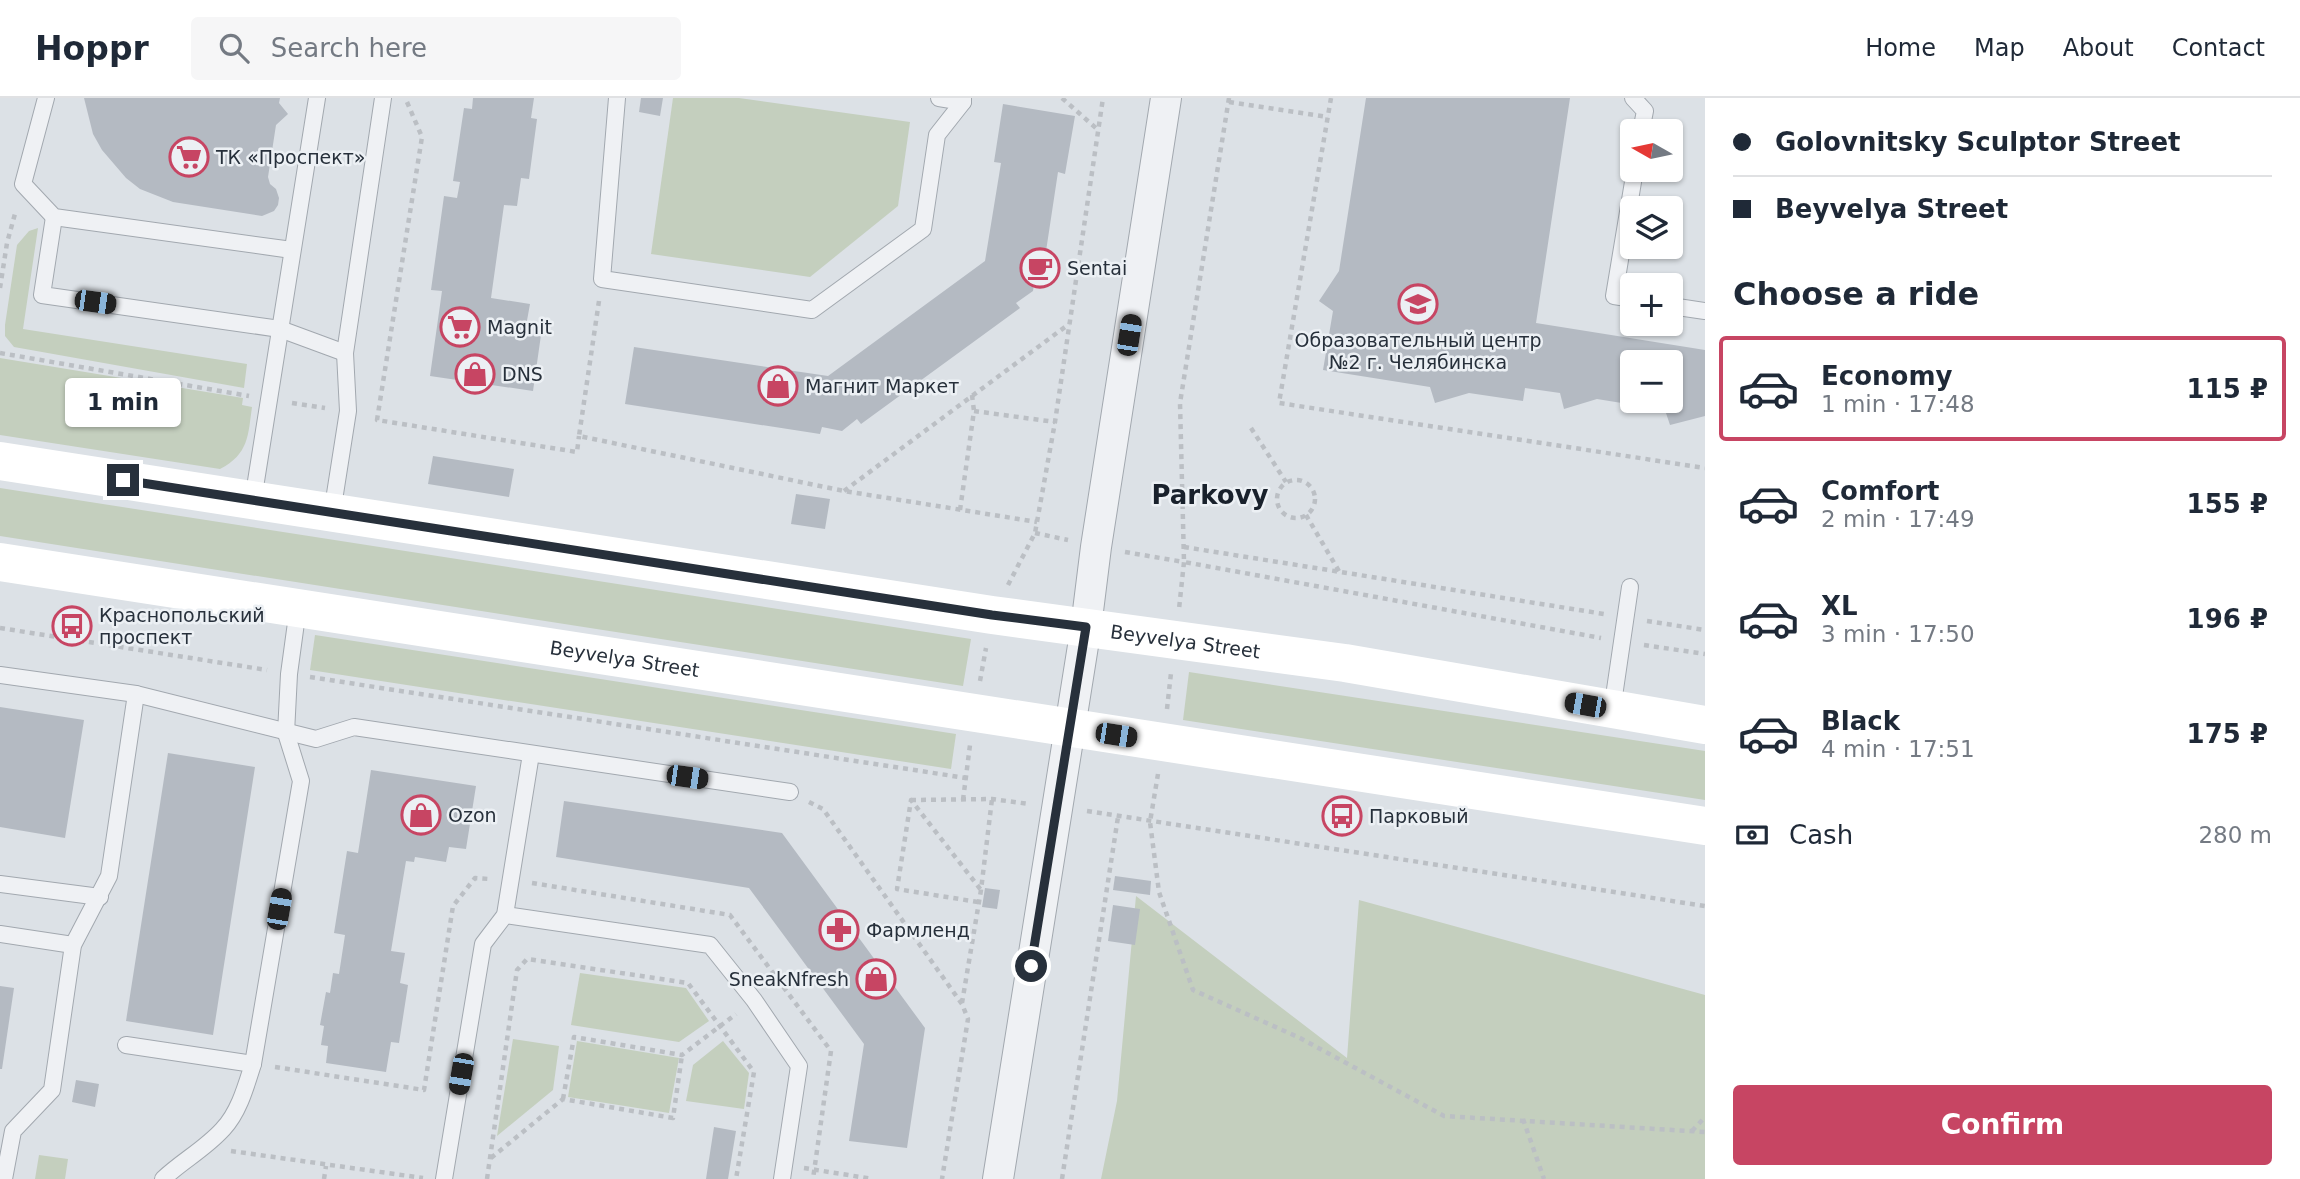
<!DOCTYPE html>
<html lang="en">
<head>
<meta charset="utf-8">
<style>
	:root { --surface:#fff; --page:#f6f6f7; --text:#1f2937; --muted:#747a83; --line:#e0e1e3; --accent:#c74563 }
	body { margin:0; font-family:"DejaVu Sans",sans-serif; background:var(--page); color:var(--text); height:100vh; display:flex; flex-direction:column; font-size:26px; white-space:nowrap }
	* { box-sizing:border-box; margin:0 }
	p { font-size:23px; color:var(--muted) }
	.icon { flex:none; width:38px; height:38px; fill:none; stroke:currentColor; stroke-width:2; stroke-linecap:round; stroke-linejoin:round }
	.map { position:relative; flex:1; overflow:hidden }
	.side { display:flex; flex-direction:column; background:var(--surface); width:595px }
	.side>* { flex:none }
	.hud { display:grid; align-content:center; height:154px; padding:0 28px; background:var(--surface) }
	.needle { width:46px; rotate:279deg }
	.tools { position:absolute; left:1620px; top:21px; display:grid; gap:14px }
	.tools a { display:grid; place-items:center; width:63px; height:63px; border-radius:7px; background:var(--surface); box-shadow:0 2px 5px #0004; font-size:35px }
	.end { position:absolute; width:32px; height:32px; margin:-16px; border:9px solid #27303b; background:#fff; box-shadow:0 0 0 4px #fff }
	.from { border-radius:50% }
	.bubble { position:absolute; height:49px; border-radius:7px; background:var(--surface); box-shadow:0 2px 5px #0004; font-size:23px; font-weight:600; line-height:49px; text-align:center }
	.car { position:absolute; width:21px; height:42px; margin:-21px -10px; border-radius:9px; box-shadow:0 0 5px 2px #0007; background:linear-gradient(#222 24%,#8ab4d8 0 40%,#222 0 76%,#8ab4d8 0 86%,#222 0) }
	.hud b { display:flex; align-items:center; gap:24px; height:66px; font-size:26px }
	.hud b+b { border-top:2px solid var(--line) }
	.hud i { width:18px; height:18px; background:var(--text) }
	ul { padding:0; list-style:none }
	li { display:flex; align-items:center; gap:21px; height:105px; margin:0 14px 10px; padding:0 14px; border:4px solid transparent; border-radius:7px }
	li div { flex:1 }
	li b { display:block; font-size:26px }
	li em { font-style:normal; font-weight:600 }
	li.selected { border-color:var(--accent) }
	li>.icon { width:63px; height:63px; stroke-width:1.5 }
	h2 { padding:0 28px; font-size:32px; line-height:84px }
	.pay { display:flex; align-items:center; gap:18px; height:77px; padding:0 28px; font-size:26px }
	.pay p { margin-inline-start:auto }
	.action { display:flex; gap:14px; margin-top:auto; padding:14px 28px }
	.action a { flex:1; height:80px; border-radius:7px; background:var(--accent); color:#fff; font-size:28px; font-weight:600; line-height:80px; text-align:center }
	header { display:flex; align-items:center; gap:42px; box-sizing:border-box; height:98px; padding:0 35px; background:var(--surface); border-bottom:2px solid var(--line) }
	header strong { font-size:33px }
	nav { display:flex; gap:38px; margin-inline-start:auto; font-size:24px }
	.search { width:490px; height:63px; background:var(--page); display:flex; align-items:center; gap:18px; box-sizing:border-box; padding:0 24px; border-radius:7px; color:var(--muted); font-size:26px }
	main { display:flex; flex:1; min-height:0 }
	.map>svg:first-child { display:block }
	.green { fill:#c4cfbe }
	.building { fill:#b4bac2; fill-rule:evenodd }
	.lines { fill:none; stroke-linecap:round; stroke-linejoin:round }
	.service-casing { stroke:#a2a8af; stroke-width:18 }
	.minor-casing { stroke:#a2a8af; stroke-width:32 }
	.path { stroke:#bbbfc4; stroke-width:4.5; stroke-dasharray:5 5; stroke-linecap:butt }
	.service { stroke:#eff1f4; stroke-width:16 }
	.minor { stroke:#eff1f4; stroke-width:30 }
	.secondary { stroke:#fff; stroke-width:38 }
	.route { stroke:#27303b; stroke-width:9 }
	.labels { text-anchor:middle; stroke-width:5; stroke-linejoin:round; paint-order:stroke }
	.poi-label { font-size:19px; fill:#27303b; stroke:#ecf0f4; text-anchor:start }
	.street-label { font-size:19px; fill:#27303b; stroke:#ecf0f4 }
	.district-label { font-size:26px; font-weight:bold; fill:#19212c; stroke:#ecf0f4 }
</style>
</head>
<body>
<header>
<strong>Hoppr</strong>
<div class="search"><svg class="icon" aria-label="search" viewBox="0 0 24 24"><circle cx="10" cy="10" r="6"/><path d="M15 15l6 6"/></svg>Search here</div>
<nav><a>Home</a><a>Map</a><a>About</a><a>Contact</a></nav>
</header>
<main>
<div class="map">
<svg width="1705" height="1081" viewBox="0 0 1705 1081">
	<rect width="100%" height="100%" fill="#dce1e6"/>
	<g class="green">
		<path d="M673,0H739L910,24L898,108L810,179L651,156Z"/>
		<path d="M38,130L23,231L247,266L244,290L14,249L5,238V227L17,147L29,133Z"/>
		<path d="M0,260L243,300L242,307L252,309C248,337 249,356 220,371L0,337Z"/>
		<path d="M0,390L971,541L963,588L0,438Z"/>
		<path d="M315,537L956,636L951,671L310,572Z"/>
		<path d="M1189,574L1705,653V702L1183,622Z"/>
		<path d="M1136,798L1347,960L1359,802L1705,897V1081H1101L1117,1003Z"/>
		<path d="M580,875L686,890L709,923L679,944L571,927Z"/>
		<path d="M513,941L559,948L553,992L497,1038Z"/>
		<path d="M577,943L679,960L669,1015L568,999Z"/>
		<path d="M723,943L749,975L744,1011L686,1003L693,967Z"/>
		<path d="M39,1057L68,1061L65,1081H35Z"/>
	</g>
	<g class="building">
		<path d="M84,0H280L279,5L288,16L276,27L268,79L270,86L276,91L279,100L278,107L274,113L262,118L173,104L140,91L126,80L102,52L93,36Z"/>
		<path d="M473,0H534L531,20L537,21L529,81L521,80L517,108L504,107L491,200L530,206L526,228L542,230L533,293L430,278L442,193L431,192L444,98L457,100L460,84L453,83L464,10L472,11Z"/>
		<path d="M641,0H663L660,18L639,14Z"/>
		<path d="M1366,0H1570L1536,225L1705,252V318L1670,327L1665,312L1597,301L1564,311L1560,295L1525,290L1523,303L1469,295L1435,305L1430,289L1323,272L1333,213L1319,203L1339,173ZM1633,264H1671V303H1633Z"/>
		<path d="M1003,6L1075,18L1065,76L1058,74L1043,173L1036,172L1033,193L1016,205L1020,210L861,326L857,321L842,333L822,329L820,336L625,306L634,249L828,278L985,163L1001,65L994,64Z"/>
		<path d="M433,358L514,371L509,399L428,386Z"/>
		<path d="M796,396L830,401L825,431L791,426Z"/>
		<path d="M65,524L83,527L81,535L64,533Z"/>
		<path d="M0,609L84,622L65,740L0,729Z"/>
		<path d="M168,655L255,669L213,937L126,923Z"/>
		<path d="M371,672L476,688L466,751L449,749L446,764L415,759L414,764L406,763L391,853L405,855L400,885L408,887L399,945L391,944L386,974L326,965L328,948L321,947L324,928L320,927L326,894L330,895L333,875L339,876L345,837L334,835L347,753L358,755Z"/>
		<path d="M564,703L782,735L925,930L907,1050L849,1043L864,946L749,790L556,759Z"/>
		<path d="M1115,778L1151,783L1150,797L1113,792Z"/>
		<path d="M985,790L1000,792L997,811L982,809Z"/>
		<path d="M1113,807L1140,811L1135,847L1108,843Z"/>
		<path d="M0,888L14,890L2,971H0Z"/>
		<path d="M76,982L99,986L95,1009L72,1004Z"/>
		<path d="M714,1029L736,1033L728,1081H706Z"/>
	</g>
	<g class="lines">
		<g class="service-casing">
			<g id="service">
				<path d="M46,0L23,86L54,119L292,152"/>
				<path d="M617,0L602,181L812,212L923,131L937,37L963,4V0"/>
				<path d="M939,0L963,4"/>
				<path d="M1633,0L1645,13L1641,33"/>
				<path d="M54,119L42,197L280,231L345,255"/>
				<path d="M1633,201L1614,198L1635,72"/>
				<path d="M1671,208L1705,213"/>
				<path d="M253,402L317,0"/>
				<path d="M332,415L348,313L345,255L383,0"/>
				<path d="M0,577L136,596L316,641L354,629L790,694"/>
				<path d="M1612,612L1630,489"/>
				<path d="M0,786L100,799"/>
				<path d="M505,817L710,847L754,902L799,968L782,1081"/>
				<path d="M0,836L73,847"/>
				<path d="M126,947L253,966"/>
				<path d="M4,1081L13,1033L52,992L73,847L109,778L136,596"/>
				<path d="M163,1081C182,1063 205,1051 223,1031C239,1014 246,988 253,966L301,683L286,635L289,576L298,510"/>
				<path d="M444,1081L483,846L505,817L531,656"/>
			</g>
		</g>
		<g class="minor-casing">
			<path id="minor" d="M998,1081L1086,529L1096,449L1166,0"/>
		</g>
		<g class="path">
			<path d="M1062,0L1097,31"/>
			<path d="M1229,0L1180,305L1184,464L1601,540"/>
			<path d="M1331,0L1279,305L1705,370"/>
			<path d="M407,4L422,39L377,322L577,354L579,338"/>
			<path d="M1229,4L1328,19"/>
			<path d="M0,190L7,145L16,112"/>
			<path d="M599,203L579,338L844,393L1037,424"/>
			<path d="M0,255L249,298"/>
			<path d="M972,297L974,313"/>
			<path d="M292,305L325,310"/>
			<path d="M1251,330L1286,384"/>
			<circle cx="1296" cy="401" r="19"/>
			<path d="M844,393L1069,226"/>
			<path d="M960,412L974,313L1055,324"/>
			<path d="M1306,417L1340,475"/>
			<path d="M1035,435L1068,442"/>
			<path d="M1184,449L1604,516"/>
			<path d="M1125,454L1184,464L1179,511"/>
			<path d="M1008,487L1035,435L1055,324L1103,0"/>
			<path d="M1647,523L1705,532"/>
			<path d="M0,530L267,572"/>
			<path d="M1644,547L1705,556"/>
			<path d="M310,579L966,680"/>
			<path d="M980,583L986,550"/>
			<path d="M1167,611L1171,575"/>
			<path d="M1158,676L1150,724L1159,794L1193,892L1300,940L1444,1018L1705,1034"/>
			<path d="M911,702L992,701L1029,706"/>
			<path d="M963,702L970,647"/>
			<path d="M809,704L823,711L962,906L968,921L942,1081"/>
			<path d="M1087,713L1705,808"/>
			<path d="M532,785L730,817L831,953L813,1081"/>
			<path d="M978,804L897,791L911,702L981,792"/>
			<path d="M962,905L981,792L992,701"/>
			<path d="M275,969L424,992L453,808L475,780L489,781"/>
			<path d="M563,1001L574,939L682,957L736,916"/>
			<path d="M1523,1021L1544,1081"/>
			<path d="M1692,1033L1705,1019"/>
			<path d="M231,1053L423,1080"/>
			<path d="M491,1060L563,1001L673,1020L682,957"/>
			<path d="M804,1070L873,1081"/>
			<path d="M324,1081L326,1068"/>
			<path d="M487,1081L517,872L527,861L688,885L754,974L736,1081"/>
			<path d="M1062,1081L1118,719"/>
		</g>
		<use href="#service" class="service"/>
		<use href="#minor" class="minor"/>
		<g class="secondary">
			<path id="s1" d="M0,363L992,517L1345,565L1705,627"/>
			<path id="s2" d="M0,464L1705,728"/>
		</g>
	</g>
	<g class="lines">
		<path class="route" d="M123,382L992,517L1086,529L1031,868"/>
	</g>
	<defs>
		<g id="supermarket-ring" transform="scale(2.0125)"><circle r="9.5" fill="#ecf0f4" stroke="#c74563" stroke-width="1.5"/><path d="M-6-5.5h2.5l.6 2H6L4.5 2H-2.5L-4.4-4H-6ZM-1.5 3.2a1.3 1.3 0 1 0 .1 0ZM3 3.2a1.3 1.3 0 1 0 .1 0Z" fill="#c74563"/></g>
		<g id="cafe-ring" transform="scale(2.0125)"><circle r="9.5" fill="#ecf0f4" stroke="#c74563" stroke-width="1.5"/><path d="M-5.5-4.5H6V0H3Q3 3.5 0 3.5H-2.5Q-5.5 3.5-5.5 0ZM3-3.2v2h1.7v-2ZM-6 4.5H4V6H-6Z" fill="#c74563"/></g>
		<g id="school-ring" transform="scale(2.0125)"><circle r="9.5" fill="#ecf0f4" stroke="#c74563" stroke-width="1.5"/><path d="M0-5L7-2L0 1L-7-2ZM-4 1L0 2.5L4 1V4Q0 6-4 4Z" fill="#c74563"/></g>
		<g id="shop-ring" transform="scale(2.0125)"><circle r="9.5" fill="#ecf0f4" stroke="#c74563" stroke-width="1.5"/><path d="M-5-2.5h2.3a2.7 3.5 0 0 1 5.4 0H5L5.5 6h-11ZM-1.5-2.5h3a1.5 2.3 0 0 0-3 0Z" fill="#c74563"/></g>
		<g id="bus-ring" transform="scale(2.0125)"><circle r="9.5" fill="#ecf0f4" stroke="#c74563" stroke-width="1.5"/><path d="M-5-6H5V4H4V6H2V4H-2V6H-4V4H-5ZM-3.5-4V0h7V-4ZM-3.5 1.2v1.5H-2V1.2ZM2 1.2v1.5H3.5V1.2Z" fill="#c74563"/></g>
		<g id="pharmacy-ring" transform="scale(2.0125)"><circle r="9.5" fill="#ecf0f4" stroke="#c74563" stroke-width="1.5"/><path d="M-2-6h4v4h4v4h-4v4h-4v-4h-4v-4h4Z" fill="#c74563"/></g>
	</defs>
	<g fill-rule="evenodd">
		<use href="#supermarket-ring" x="189" y="59"/>
		<use href="#cafe-ring" x="1040" y="170"/>
		<use href="#school-ring" x="1418" y="206"/>
		<use href="#supermarket-ring" x="460" y="229"/>
		<use href="#shop-ring" x="475" y="276"/>
		<use href="#shop-ring" x="778" y="288"/>
		<use href="#bus-ring" x="72" y="528"/>
		<use href="#shop-ring" x="421" y="717"/>
		<use href="#bus-ring" x="1342" y="718"/>
		<use href="#pharmacy-ring" x="839" y="832"/>
		<use href="#shop-ring" x="876" y="881"/>
	</g>
	<g class="labels">
		<g class="poi-label">
			<text x="216" y="66">ТК «Проспект»</text>
			<text x="1067" y="177">Sentai</text>
			<text x="487" y="236">Magnit</text>
			<text x="1418" y="249" text-anchor="middle">Образовательный центр<tspan x="1418" dy="22">№2 г. Челябинска</tspan></text>
			<text x="502" y="283">DNS</text>
			<text x="805" y="295">Магнит Маркет</text>
			<text x="99" y="524">Краснопольский<tspan x="99" dy="22">проспект</tspan></text>
			<text x="448" y="724">Ozon</text>
			<text x="1369" y="725">Парковый</text>
			<text x="866" y="839">Фармленд</text>
			<text x="849" y="888" text-anchor="end">SneakNfresh</text>
		</g>
		<g class="street-label">
			<text dy="7" stroke="none"><textPath href="#s1" startOffset="1199">Beyvelya Street</textPath></text>
			<text dy="7" stroke="none"><textPath href="#s2" startOffset="632">Beyvelya Street</textPath></text>
		</g>
		<g class="district-label">
			<text x="1210" y="406">Parkovy</text>
		</g>
	</g>
</svg>
<div class="tools">
<a><svg class="needle" viewBox="-14 -14 28 28"><path d="M0-13l5 13h-10z" fill="#e53935"/><path d="M0 13l5-13h-10z" fill="#747a83"/></svg></a>
<a><svg class="icon" aria-label="layers" viewBox="0 0 24 24"><path d="M12 4l9 5-9 5-9-5zM3 14l9 5 9-5"/></svg></a>
<a>+</a>
<a>−</a>
</div>
<i class="end from" style="left:1031px;top:868px"></i>
<i class="end" style="left:123px;top:382px"></i>
<div class="bubble" style="left:65px;top:280px;width:116px">1 min</div>
<i class="car" style="left:95px;top:204px;rotate:98deg"></i>
<i class="car" style="left:1129px;top:237px;rotate:9deg"></i>
<i class="car" style="left:1585px;top:607px;rotate:280deg"></i>
<i class="car" style="left:1116px;top:637px;rotate:99deg"></i>
<i class="car" style="left:687px;top:679px;rotate:98deg"></i>
<i class="car" style="left:279px;top:811px;rotate:10deg"></i>
<i class="car" style="left:461px;top:976px;rotate:190deg"></i>
</div>
<section class="side">
<div class="hud">
<b><i class="from"></i>Golovnitsky Sculptor Street</b>
<b><i></i>Beyvelya Street</b>
</div>
<h2>Choose a ride</h2>
<ul>
<li class="selected"><svg class="icon" aria-label="car" viewBox="0 0 24 24"><path d="M5 17H2v-5l4-1 3-4h7l3 4 3 1v5h-3M9 17h6M6 11h13"/><circle cx="7" cy="17" r="2"/><circle cx="17" cy="17" r="2"/></svg><div><b>Economy</b><p>1 min · 17:48</p></div><em>115 ₽</em></li>
<li><svg class="icon" aria-label="car" viewBox="0 0 24 24"><path d="M5 17H2v-5l4-1 3-4h7l3 4 3 1v5h-3M9 17h6M6 11h13"/><circle cx="7" cy="17" r="2"/><circle cx="17" cy="17" r="2"/></svg><div><b>Comfort</b><p>2 min · 17:49</p></div><em>155 ₽</em></li>
<li><svg class="icon" aria-label="car" viewBox="0 0 24 24"><path d="M5 17H2v-5l4-1 3-4h7l3 4 3 1v5h-3M9 17h6M6 11h13"/><circle cx="7" cy="17" r="2"/><circle cx="17" cy="17" r="2"/></svg><div><b>XL</b><p>3 min · 17:50</p></div><em>196 ₽</em></li>
<li><svg class="icon" aria-label="car" viewBox="0 0 24 24"><path d="M5 17H2v-5l4-1 3-4h7l3 4 3 1v5h-3M9 17h6M6 11h13"/><circle cx="7" cy="17" r="2"/><circle cx="17" cy="17" r="2"/></svg><div><b>Black</b><p>4 min · 17:51</p></div><em>175 ₽</em></li>
</ul>
<div class="pay"><svg class="icon" aria-label="cash" viewBox="0 0 24 24"><path d="M3 7h18v10H3z"/><circle cx="12" cy="12" r="2"/></svg>Cash<p>280 m</p></div>
<div class="action"><a>Confirm</a></div>
</section>
</main>
</body>
</html>
